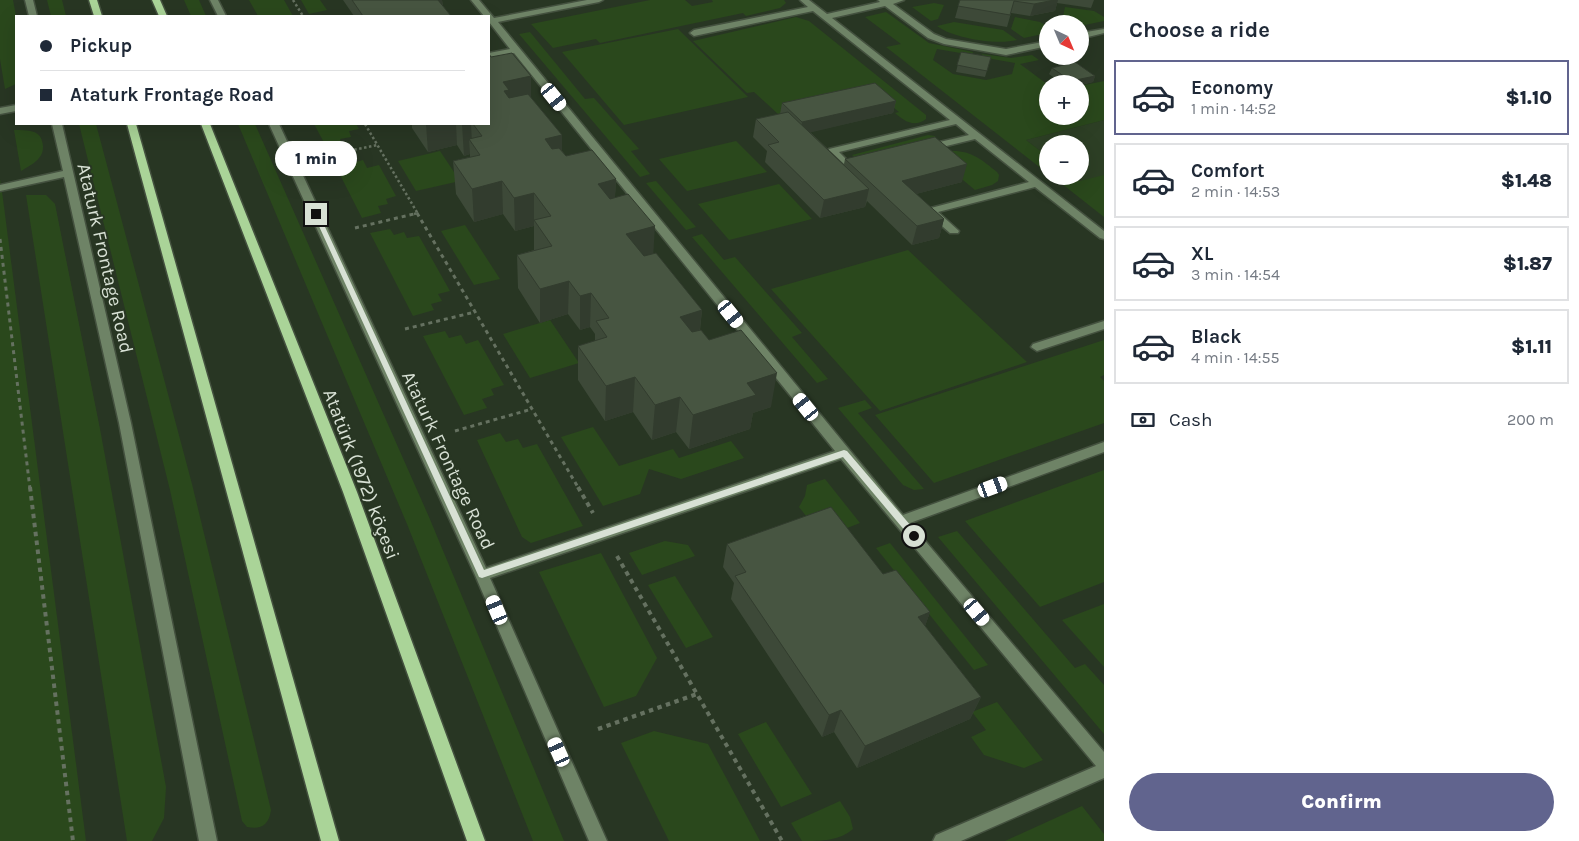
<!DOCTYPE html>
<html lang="en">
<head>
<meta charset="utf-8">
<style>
	:root { --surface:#fff; --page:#f6f6f7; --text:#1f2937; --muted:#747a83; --line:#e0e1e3; --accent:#61648e }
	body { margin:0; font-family:Karla,sans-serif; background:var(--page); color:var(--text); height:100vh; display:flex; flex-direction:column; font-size:19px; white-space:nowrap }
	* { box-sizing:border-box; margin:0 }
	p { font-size:16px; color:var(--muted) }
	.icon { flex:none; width:28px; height:28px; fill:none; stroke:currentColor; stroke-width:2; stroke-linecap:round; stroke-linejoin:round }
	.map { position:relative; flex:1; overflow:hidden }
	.sheet { display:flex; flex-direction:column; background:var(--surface); width:475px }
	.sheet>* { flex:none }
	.guide { position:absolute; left:15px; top:15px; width:475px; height:110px; border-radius:0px; box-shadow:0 5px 20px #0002; display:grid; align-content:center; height:110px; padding:0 25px; background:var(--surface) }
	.needle { width:32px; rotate:136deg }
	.tools { position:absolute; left:1039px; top:15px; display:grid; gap:10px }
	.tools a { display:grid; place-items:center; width:50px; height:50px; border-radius:50%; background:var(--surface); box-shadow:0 5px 20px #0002; font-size:25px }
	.end { position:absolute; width:22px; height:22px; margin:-11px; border:6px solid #d8e1d5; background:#111; box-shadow:0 0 0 2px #111 }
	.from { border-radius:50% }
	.bubble { position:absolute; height:35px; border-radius:18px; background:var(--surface); box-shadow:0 5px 20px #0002; font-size:16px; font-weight:800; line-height:35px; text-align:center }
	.car { position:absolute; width:15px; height:30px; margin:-15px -8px; border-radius:6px; box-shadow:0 0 4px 1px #0007; background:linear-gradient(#fff 24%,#345 0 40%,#fff 0 76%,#345 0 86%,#fff 0) }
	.guide b { display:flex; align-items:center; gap:18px; height:48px; font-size:19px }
	.guide b+b { border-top:1px solid var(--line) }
	.guide i { width:12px; height:12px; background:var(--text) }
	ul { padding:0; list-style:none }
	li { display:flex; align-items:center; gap:15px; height:75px; margin:0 10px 8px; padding:0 15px; border:2px solid var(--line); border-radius:0px }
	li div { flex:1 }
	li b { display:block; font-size:19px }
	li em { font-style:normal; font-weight:800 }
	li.current { border-color:var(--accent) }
	li>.icon { width:45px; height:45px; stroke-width:1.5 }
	h2 { padding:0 25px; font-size:22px; line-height:60px }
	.pay { display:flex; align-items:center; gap:12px; height:55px; padding:0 25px; font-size:19px }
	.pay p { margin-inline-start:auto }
	.action { display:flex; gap:10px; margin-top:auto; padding:10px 25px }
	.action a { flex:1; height:58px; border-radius:30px; background:var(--accent); color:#fff; font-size:20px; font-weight:800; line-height:58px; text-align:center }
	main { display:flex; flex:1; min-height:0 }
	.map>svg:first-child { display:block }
	.built { fill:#2d3f25 }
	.green { fill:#2a481c }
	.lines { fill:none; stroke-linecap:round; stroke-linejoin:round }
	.minor-casing { stroke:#44513f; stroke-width:3 }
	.major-casing { stroke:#44513f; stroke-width:3 }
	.path-far2 { stroke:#657160; stroke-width:2.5; stroke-dasharray:2.5 2.5; stroke-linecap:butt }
	.path-far1 { stroke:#657160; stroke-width:3; stroke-dasharray:4 4; stroke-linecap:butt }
	.path { stroke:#657160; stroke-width:4; stroke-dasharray:4.5 4.5; stroke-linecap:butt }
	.minor { fill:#6e8366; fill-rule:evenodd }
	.major { fill:#aad498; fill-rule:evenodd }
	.wall { fill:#3d4938 }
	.shaded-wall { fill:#323c2e }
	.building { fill:#475541; stroke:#323c2e }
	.route { fill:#d8e1d5 }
	.labels { text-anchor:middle; stroke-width:4; stroke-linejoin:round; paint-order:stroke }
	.street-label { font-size:19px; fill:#d8e1d5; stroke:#283623 }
</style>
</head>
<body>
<main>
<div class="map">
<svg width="1104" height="841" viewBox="0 0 1104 841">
	<rect width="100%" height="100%" fill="#283623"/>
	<path class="built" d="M1104,120V199L1074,176H1080V144H1048L1047,156L1026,140Z"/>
	<g class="green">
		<path d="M0,0H13L16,16V84L5,89L0,59Z"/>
		<path d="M47,0H62L66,16H51Z"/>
		<path d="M184,0H199L206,16H191Z"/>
		<path d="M249,0H284L293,16H258Z"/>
		<path d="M301,0H320L327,10L309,14Z"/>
		<path d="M650,0H685L692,6L713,2L712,0H784L786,3L780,8L746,16L743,13L600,43L596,39L553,48L531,24Z"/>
		<path d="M934,3L944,5L938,19L931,21L912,7Z"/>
		<path d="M1065,7L1094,11L1104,17V21L1080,26V24H1073L1063,17Z"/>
		<path d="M886,12L929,43L973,52L972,55L937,49L933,60L953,74L986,80L1012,74L1015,63L981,57L982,54L1011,58L1032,55L1039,60L1020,64L1047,84L1048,116H1080V86L1104,81V120L1026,140L1047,156V173L886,47L901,44L865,17Z"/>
		<path d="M796,17L809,21L926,115V119C914,128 904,121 895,113L899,112L875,92L778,114L754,92L747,93L693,41Z"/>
		<path d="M1015,17L1040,22L1047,26V33L1024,38L1011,29Z"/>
		<path d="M954,22L1003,30L1017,40C997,45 955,39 937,26Z"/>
		<path d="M678,29L748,97L624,125L562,52Z"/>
		<path d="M530,32L585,99L594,98L639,149L631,151L650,174L640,177L519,34Z"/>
		<path d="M79,124H96L192,484L271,810C269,825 261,830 247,827L242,821L170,490Z"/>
		<path d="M238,124H255L429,517L564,841H533L407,524Z"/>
		<path d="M314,124H356L359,129L349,131L351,137L340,139L343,145L327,148Z"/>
		<path d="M14,130C20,130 28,130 34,132C39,134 41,137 42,141C47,157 33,164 21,171Z"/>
		<path d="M928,135L935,136L936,138L856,158L852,155Z"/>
		<path d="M736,141L767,172L687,191L659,159Z"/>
		<path d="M440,151L460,181L416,191L398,161Z"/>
		<path d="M953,151C972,151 982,160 997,172L999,175L998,181L992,185L975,190L933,155Z"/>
		<path d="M350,158L353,163L363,160L367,168L379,165L396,196L386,199L388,204L378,206L381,213L362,218L333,161Z"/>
		<path d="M1104,175V217L1052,176H1074L1080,181Z"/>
		<path d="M0,179L3,199L86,841H0Z"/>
		<path d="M656,181L696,227L686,230L646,183Z"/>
		<path d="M779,184L812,219L729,240L698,204Z"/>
		<path d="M26,195H46L55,204L100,429L166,787L164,818L152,841H127Z"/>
		<path d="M465,225L500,279L474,285L441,231Z"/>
		<path d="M390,229L394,235L404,232L407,238L419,236L450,291L438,294L442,301L431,304L434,310L413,316L370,233Z"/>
		<path d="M702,234L724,260L735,257L802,333L792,337L828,379L817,383L692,237Z"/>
		<path d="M908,250L1027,362L880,411L771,289Z"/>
		<path d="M550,320L579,363L530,378L503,334Z"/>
		<path d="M445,331L449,338L461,335L466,344L478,340L504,385L491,389L494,395L482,399L487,408L464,415L423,336Z"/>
		<path d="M1104,340V375L1100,377L1104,381V423L934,483L875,415Z"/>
		<path d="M865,400L872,408L858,413L924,489L914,490L903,485L838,408Z"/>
		<path d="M593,427L619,466L673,449L679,458L731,441L744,458L681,479L649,469L640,494L603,506L561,437Z"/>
		<path d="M500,433L506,442L518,439L523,448L537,444L583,526L531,543L522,537L477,440Z"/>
		<path d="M1104,470V582L1040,607L965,521Z"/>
		<path d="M825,479L860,523L842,530L810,521L799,507L805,496L807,485Z"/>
		<path d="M957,531L1075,668L1085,664L1104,685V734L938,537Z"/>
		<path d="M665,541L688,545L695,556L642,575L629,553Z"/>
		<path d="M890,543L988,665L974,670L876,548Z"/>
		<path d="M601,553L657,658L636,696L604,707L539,572Z"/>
		<path d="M675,576L713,637L686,648L648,585Z"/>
		<path d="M1104,604V667L1062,620Z"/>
		<path d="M997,702L1043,760L1024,768L984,755L971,737L986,730L972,712Z"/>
		<path d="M766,722L812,794L781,807L738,734Z"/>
		<path d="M654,731L708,744L760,841H669L621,743Z"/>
		<path d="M840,801L850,817L853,829C839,841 822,841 802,841L791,823Z"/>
		<path d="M1082,806L1104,834V841H1005Z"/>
	</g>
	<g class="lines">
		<g class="minor-casing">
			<g id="minor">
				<path d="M25,0H33L37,16H29Z"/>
				<path d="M210,0H218L226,16H218Z"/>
				<path d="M471,0H479L494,18L587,0H603L599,2L498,22L903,515L1104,442V452L910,523L1104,752V778L961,841H933L936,835L1096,766L841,459L490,578L607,841H589L475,575L269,124H279L486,568L835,451L514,53L489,59V53L510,49L489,22V16H484Z"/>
				<path d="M800,0H809L827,14L880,2L878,0H904L893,4L934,34L946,39L1006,49L1048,41V46L1006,55L944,44L928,38L885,6L832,18L1104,231V239L1100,238L1035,187L938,212L959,231L958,233H950L927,213L926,211L927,209L1029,182L975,139L926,151L923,150V146L969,135L956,124L839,152L851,164L858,162L863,165L858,168L846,169L829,153V149L950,120L813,11L694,36L690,33L694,30L808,7Z"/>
				<path d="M1104,29V33L1080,39V33Z"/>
				<path d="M16,105V111L0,114V108Z"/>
				<path d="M52,124H62L131,423L217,841H199L119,423L64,177L0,191V185L63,171Z"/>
				<path d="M1104,321V329L1037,351L1031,347L1033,344Z"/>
			</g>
		</g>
		<g class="major-casing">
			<g id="major">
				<path d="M89,0H97L102,16H94Z"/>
				<path d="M152,0H160L167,16H159Z"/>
				<path d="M127,124H136L339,841H321Z"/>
				<path d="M201,124H210L357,492L485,841H467L343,492Z"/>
			</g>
		</g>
		<g class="path-far2">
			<path d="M293,0L303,16"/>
			<path d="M365,124L418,214"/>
			<path d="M320,157L377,145"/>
			<path d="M414,214L418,213"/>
		</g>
		<g class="path-far1">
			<path d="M417,213L579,489"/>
			<path d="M355,228L418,213"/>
			<path d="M0,239L30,489"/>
			<path d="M405,329L475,312"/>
			<path d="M455,431L532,409"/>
		</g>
		<g class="path">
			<path d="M30,487L73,841"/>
			<path d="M578,487L593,513"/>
			<path d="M617,556L782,841"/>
			<path d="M598,729L697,694"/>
		</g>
		<use href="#minor" class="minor"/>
		<use href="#major" class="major"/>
	</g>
	<g class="wall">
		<path d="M343,0H442L443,6L451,16H354Z"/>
		<path d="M960,0H1094L1091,8L1057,3L1055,11L1030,16L1011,13L1007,27L955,18Z"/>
		<path d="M961,52L991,57L985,77L956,72Z"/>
		<path d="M1052,68L1095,76L1093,82L1080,85V84H1063L1049,74Z"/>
		<path d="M531,98L562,151L566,156L616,179L615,197L653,253L702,310L700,330L771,407L753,413L750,429L689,449L676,432L652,440L633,412L605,421L578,380V346L595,341V334L590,327L580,330L568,314L540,323L518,288L517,255L534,250V226L515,231L503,214L474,222L456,194L453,161L470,157V154L464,156L457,145L428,152L412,128V124H489Z"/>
		<path d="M896,101L893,113L810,132L844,164L845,159L962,182L916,194L944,219L939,238L912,245L867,201L865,207L820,218L765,162L767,151L753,137L756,119L780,114L782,103Z"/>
		<path d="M727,544L883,574L930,612L925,626L981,697L970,719L857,768L834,732L822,737L731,599L734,583L723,567Z"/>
	</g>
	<g class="shaded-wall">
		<path d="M434,0H442L443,10Z"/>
		<path d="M1054,0H1058L1055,11L1030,16L1034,4Z"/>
		<path d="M531,76V107L505,123L503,82Z"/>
		<path d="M1095,76L1093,82L1080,85V84H1070L1071,81Z"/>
		<path d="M896,101L893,113L800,135L802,122Z"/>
		<path d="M426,124H456L457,145L428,152Z"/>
		<path d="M462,124H471L472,144L469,139L470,154L464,156Z"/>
		<path d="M562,135V168L545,139Z"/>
		<path d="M967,164L962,182L897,199L902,181Z"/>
		<path d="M616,179L614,212L598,184Z"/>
		<path d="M502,181L503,214L474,222L472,189Z"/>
		<path d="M869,189L865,207L820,218L824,200Z"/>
		<path d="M534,193V226L515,231L514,198Z"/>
		<path d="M944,219L939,238L912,245L917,226Z"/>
		<path d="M655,226L653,259L624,267L626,234Z"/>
		<path d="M569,281L568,314L540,323V289Z"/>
		<path d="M591,293L590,327L580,330V296Z"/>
		<path d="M702,310L698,344L680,317Z"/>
		<path d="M777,373L771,407L753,413L750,429L689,449L693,415L747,383Z"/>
		<path d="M635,377L633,412L605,421L606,386Z"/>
		<path d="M680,397L676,432L652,440L655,405Z"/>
		<path d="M930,612L922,635L918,617Z"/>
		<path d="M981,697L970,719L857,768L865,746Z"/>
		<path d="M841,710L834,732L822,737L829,715Z"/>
	</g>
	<g class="building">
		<path d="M352,0H438L451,16H363Z"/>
		<path d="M960,0H1054L1034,4L1014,1L1010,15L958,6Z"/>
		<path d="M961,52L991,57L987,71L957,65Z"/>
		<path d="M512,53L531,76L503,82L509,90L504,91L509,98L528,94L562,135L545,139L552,149L559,148L566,156L592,150L616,179L598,184L610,199L628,194L655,226L626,234L644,256L656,253L702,310L680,317L692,332L701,330L709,340L741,330L777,373L747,383L756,395L693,415L680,397L655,405L635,377L606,386L578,346L607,337L596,321L609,318L591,293L580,296L569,281L540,289L517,255L552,246L534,220L551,216L534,193L514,198L502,181L472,189L453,161L480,155L469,139L482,136L473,124H489V54L491,57Z"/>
		<path d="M1075,62L1095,76L1071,81L1052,68Z"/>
		<path d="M875,83L896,101L802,122L782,103Z"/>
		<path d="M788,112L869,189L824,200L768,145L779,142L756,119Z"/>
		<path d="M935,137L967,164L902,181L944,219L917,226L845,159Z"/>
		<path d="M831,507L883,574L896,570L930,612L918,617L981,697L865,746L841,710L829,715L735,576L746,572L727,544Z"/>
	</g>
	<path class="route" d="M313,213L319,214L484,570L844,450L847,451L917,533V538H911L843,457L482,578L479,577Z"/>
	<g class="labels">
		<g class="street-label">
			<text transform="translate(106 258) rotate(77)" y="7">Ataturk Frontage Road</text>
			<text transform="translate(449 460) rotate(65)" y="7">Ataturk Frontage Road</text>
			<text transform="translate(362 474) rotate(69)" y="7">Atatürk (1972) köçesi</text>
		</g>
	</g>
</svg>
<div class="tools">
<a><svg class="needle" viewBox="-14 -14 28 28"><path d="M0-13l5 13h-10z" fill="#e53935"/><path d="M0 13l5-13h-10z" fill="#747a83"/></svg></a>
<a>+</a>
<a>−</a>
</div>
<i class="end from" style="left:914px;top:536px"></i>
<i class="end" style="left:316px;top:214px"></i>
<div class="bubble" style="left:275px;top:141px;width:82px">1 min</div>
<i class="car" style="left:554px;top:97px;rotate:141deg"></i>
<i class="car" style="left:731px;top:314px;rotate:141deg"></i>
<i class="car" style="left:806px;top:407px;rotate:321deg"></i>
<i class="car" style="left:993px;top:487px;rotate:70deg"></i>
<i class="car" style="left:497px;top:610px;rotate:337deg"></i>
<i class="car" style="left:977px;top:612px;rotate:140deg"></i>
<i class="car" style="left:559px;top:752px;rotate:336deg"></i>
<div class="guide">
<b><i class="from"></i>Pickup</b>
<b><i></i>Ataturk Frontage Road</b>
</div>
</div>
<section class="sheet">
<h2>Choose a ride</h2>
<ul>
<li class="current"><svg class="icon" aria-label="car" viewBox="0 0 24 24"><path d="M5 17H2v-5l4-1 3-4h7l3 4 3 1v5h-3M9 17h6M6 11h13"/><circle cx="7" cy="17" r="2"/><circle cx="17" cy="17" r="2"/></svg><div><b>Economy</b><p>1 min · 14:52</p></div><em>$1.10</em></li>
<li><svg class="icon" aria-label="car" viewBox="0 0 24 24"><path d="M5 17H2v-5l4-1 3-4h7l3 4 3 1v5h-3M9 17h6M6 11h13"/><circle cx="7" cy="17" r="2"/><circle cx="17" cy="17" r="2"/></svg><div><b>Comfort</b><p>2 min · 14:53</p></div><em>$1.48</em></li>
<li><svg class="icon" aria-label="car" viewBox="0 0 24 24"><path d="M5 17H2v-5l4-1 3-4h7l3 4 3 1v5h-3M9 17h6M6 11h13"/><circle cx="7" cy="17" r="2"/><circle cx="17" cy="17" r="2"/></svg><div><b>XL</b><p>3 min · 14:54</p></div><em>$1.87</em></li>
<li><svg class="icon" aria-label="car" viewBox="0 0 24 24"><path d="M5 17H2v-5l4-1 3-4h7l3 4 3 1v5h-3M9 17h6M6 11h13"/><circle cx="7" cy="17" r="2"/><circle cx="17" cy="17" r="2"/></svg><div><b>Black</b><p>4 min · 14:55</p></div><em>$1.11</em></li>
</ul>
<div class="pay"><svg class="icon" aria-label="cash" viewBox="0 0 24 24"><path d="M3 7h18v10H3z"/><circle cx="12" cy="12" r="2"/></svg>Cash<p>200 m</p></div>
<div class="action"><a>Confirm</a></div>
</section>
</main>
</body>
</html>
